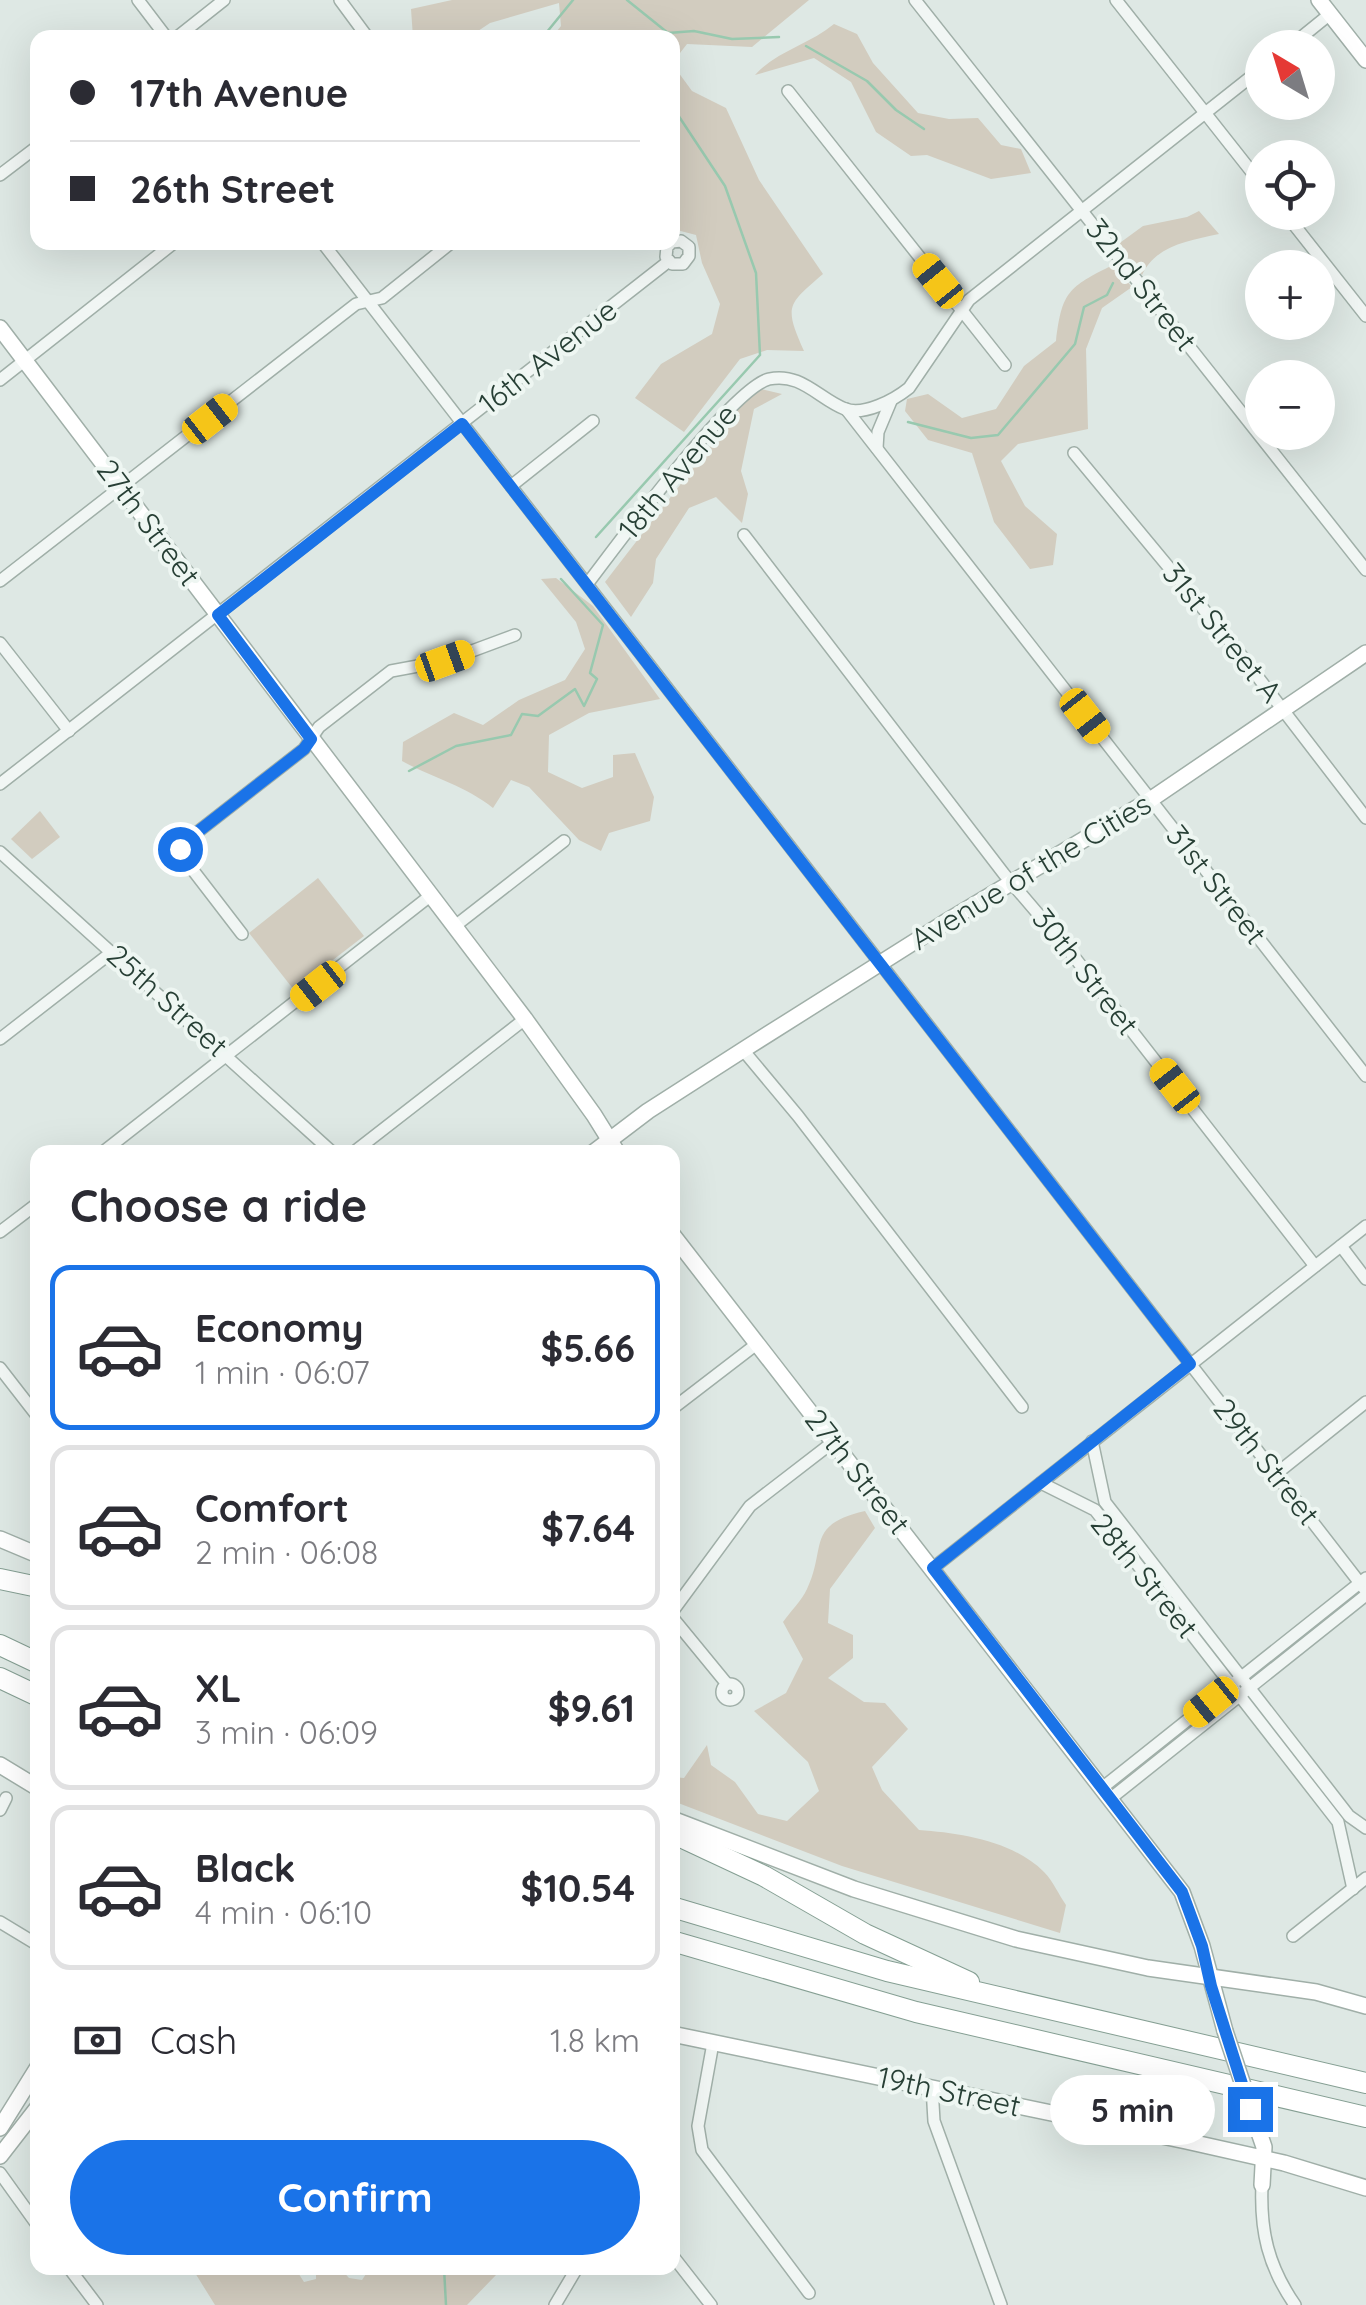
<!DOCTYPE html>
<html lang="en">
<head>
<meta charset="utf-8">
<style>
	:root { --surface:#fff; --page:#f2f2f3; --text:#2b2b33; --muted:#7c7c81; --line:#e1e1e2; --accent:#1a73e8 }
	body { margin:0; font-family:Quicksand,sans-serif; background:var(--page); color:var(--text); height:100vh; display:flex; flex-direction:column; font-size:38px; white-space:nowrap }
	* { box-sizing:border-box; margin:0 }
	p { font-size:32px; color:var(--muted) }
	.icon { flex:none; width:55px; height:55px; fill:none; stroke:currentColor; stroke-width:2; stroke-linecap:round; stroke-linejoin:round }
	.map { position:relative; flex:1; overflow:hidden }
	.panel { position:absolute; left:30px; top:1145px; width:650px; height:1130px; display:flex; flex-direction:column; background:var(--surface); border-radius:20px; box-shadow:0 10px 40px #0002 }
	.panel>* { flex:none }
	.banner { position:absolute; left:30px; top:30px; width:650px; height:220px; border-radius:20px; box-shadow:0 10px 40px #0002; display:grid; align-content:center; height:220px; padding:0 40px; background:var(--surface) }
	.needle { width:65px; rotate:322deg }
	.controls { position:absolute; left:1245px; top:30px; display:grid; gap:20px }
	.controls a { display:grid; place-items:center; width:90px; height:90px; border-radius:50%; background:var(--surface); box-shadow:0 10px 40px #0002; font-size:50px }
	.end { position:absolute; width:45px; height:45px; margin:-22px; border:12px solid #1a73e8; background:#fff; box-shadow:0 0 0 5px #fff }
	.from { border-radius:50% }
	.bubble { position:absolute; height:70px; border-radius:35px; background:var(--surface); box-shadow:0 10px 40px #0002; font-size:32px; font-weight:700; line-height:70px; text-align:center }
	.car { position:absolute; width:30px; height:60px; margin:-30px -15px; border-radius:12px; box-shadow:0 0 8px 2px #0007; background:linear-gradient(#f5c518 24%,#345 0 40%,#f5c518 0 76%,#345 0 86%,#f5c518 0) }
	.banner b { display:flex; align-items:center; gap:35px; height:95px; font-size:38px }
	.banner b+b { border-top:2px solid var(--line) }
	.banner i { width:25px; height:25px; background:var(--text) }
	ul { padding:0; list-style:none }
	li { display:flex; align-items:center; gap:30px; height:165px; margin:0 20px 15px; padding:0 20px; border:5px solid var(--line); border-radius:20px }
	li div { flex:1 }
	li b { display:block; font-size:38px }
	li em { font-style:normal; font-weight:700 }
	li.on { border-color:var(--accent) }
	li>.icon { width:90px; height:90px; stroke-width:1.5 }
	h2 { padding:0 40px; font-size:45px; line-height:120px }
	.pay { display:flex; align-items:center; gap:25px; height:110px; padding:0 40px; font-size:38px }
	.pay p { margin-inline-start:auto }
	.action { display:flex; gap:20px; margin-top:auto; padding:20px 40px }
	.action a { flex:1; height:115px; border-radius:60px; background:var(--accent); color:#fff; font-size:40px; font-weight:700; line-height:115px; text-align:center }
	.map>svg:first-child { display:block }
	.green { fill:#d2ccbf }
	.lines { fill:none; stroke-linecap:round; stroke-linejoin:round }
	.stream { stroke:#98c9af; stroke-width:2.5 }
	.street-casing { stroke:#a0afa8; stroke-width:14 }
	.secondary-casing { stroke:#a0afa8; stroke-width:18 }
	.highway-casing { stroke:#859f93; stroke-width:22 }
	.street { stroke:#f1f6f4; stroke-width:11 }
	.secondary { stroke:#fff; stroke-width:15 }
	.highway { stroke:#fff; stroke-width:20 }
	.secondary-bridge-casing { stroke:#a0afa8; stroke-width:18; stroke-linecap:butt }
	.secondary-bridge { stroke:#fff; stroke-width:15 }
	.route { stroke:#1a73e8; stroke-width:12 }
	.labels { text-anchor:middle; stroke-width:8; stroke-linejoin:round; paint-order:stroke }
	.street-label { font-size:30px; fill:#273f35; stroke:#eef6f2 }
</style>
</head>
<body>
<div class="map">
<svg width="1366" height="2305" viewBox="0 0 1366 2305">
	<rect width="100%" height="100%" fill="#dee8e4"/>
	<g class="green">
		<path d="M452,0H809L752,47L687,44L673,62L672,38L552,37L561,26L559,3L490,23L469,37H413L411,9Z"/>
		<path d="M834,24L857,34L873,63L918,113L949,119L978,118L1001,145L1021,149L1031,173L991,179L927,155L911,156L876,132L851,82L814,58L755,75C775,52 810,44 834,24Z"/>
		<path d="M673,65L692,91L726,108L759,180L823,274C787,305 784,306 804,351L767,350L740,359L684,432L635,398L661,364L712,334L720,304L702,263L696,235L673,229Z"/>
		<path d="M1199,211L1219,234C1188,241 1156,245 1142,275L1117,245L1143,226L1187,217Z"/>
		<path d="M1113,265L1132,287L1102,308L1086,349L1088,429L1018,444L1001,461L1025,506L1057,534L1053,565L1030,569L994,522L972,453L928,440L905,411L907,399L928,394L962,418L996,409L1024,366L1056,341C1062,292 1068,287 1113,265Z"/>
		<path d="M761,389L782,394L754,409L741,471L748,494L742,523L716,497L689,508L656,559L653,583L631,617L605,582L748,397Z"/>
		<path d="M556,578L593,606L660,699L589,713L549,735L548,772L582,788L613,777V755L635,753L654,797L650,821L609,833L601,851L579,840L529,787L511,780L493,808C466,786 433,778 402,761L403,742L454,713L483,725L519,700L565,680L585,649L576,622L541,579Z"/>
		<path d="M40,811L60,837L32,859L11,839Z"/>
		<path d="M318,878L364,936L294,990L249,933Z"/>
		<path d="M865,1511L875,1528L830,1589L828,1623L853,1635V1658L828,1678L864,1702L885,1703L908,1729L872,1767L882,1790L919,1830C961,1833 1013,1841 1044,1872C1053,1881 1059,1895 1066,1905L1060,1933L842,1866L673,1801V1777L684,1778L707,1745L711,1765L735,1782L758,1814L787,1821L819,1791L808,1762L754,1711L786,1693L803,1659L783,1622C790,1612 802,1600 807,1589C827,1547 805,1525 865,1511Z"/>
		<path d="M192,2268H277L279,2270L295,2268L304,2282L316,2279V2268H340L349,2278L362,2280L370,2268H492L496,2275L467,2305H215Z"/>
	</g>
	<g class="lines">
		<g class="stream">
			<path d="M627,0L668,33L667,38"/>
			<path d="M668,33L694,31L732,39L779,37"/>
			<path d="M542,38L573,0"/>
			<path d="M806,46L867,81L896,110L924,129"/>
			<path d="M908,422L971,438L998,435L1075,344L1084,307L1107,295L1113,283"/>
			<path d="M596,537L760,355L756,273L725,186L672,106"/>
			<path d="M409,771L456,746L511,735L522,714L538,716L575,689L584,706L597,679L590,673L603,625L561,579"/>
			<path d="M444,2268L446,2305"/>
		</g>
		<g class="street-casing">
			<g id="street">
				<path d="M138,0L167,38"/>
				<path d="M340,0L368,38"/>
				<path d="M915,0L1366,570"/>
				<path d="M1116,0L1262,185"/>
				<path d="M176,38L224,0"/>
				<path d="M1288,48L1330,14"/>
				<path d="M788,91L1005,365"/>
				<path d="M0,175L38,146"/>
				<path d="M1284,212L1366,316"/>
				<path d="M322,242L1366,1591"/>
				<path d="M672,242L667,247L666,257L672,264H683L689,256V247L681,241L672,242"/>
				<path d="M0,380L175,242"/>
				<path d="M846,409L1366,1076"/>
				<path d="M877,448L878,432L891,401"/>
				<path d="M1074,453L1234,646L1366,818"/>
				<path d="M511,486L593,421"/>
				<path d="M744,535L1004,874L1068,949L1315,1266"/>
				<path d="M0,581L356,304L382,298L452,242"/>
				<path d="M588,583C617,545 732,388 769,379C801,372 819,399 845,409C864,416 894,400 909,388L969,300L1262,68"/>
				<path d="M0,643L69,731"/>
				<path d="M0,784L669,261"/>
				<path d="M0,852L332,1152"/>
				<path d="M455,926L564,841"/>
				<path d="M242,934L182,856L180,849L186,841L304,749L319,727L391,671L445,661L515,635"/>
				<path d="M0,1039L112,952"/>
				<path d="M743,1050L798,1116L1022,1407"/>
				<path d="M103,1152L430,896"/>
				<path d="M354,1152L525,1019"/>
				<path d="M0,1232L38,1203"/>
				<path d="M1341,1246L1366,1279"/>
				<path d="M0,1368L38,1417"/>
				<path d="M672,1409L758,1343"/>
				<path d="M1092,1441L1105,1502L1349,1816L1366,1828"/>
				<path d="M1276,1474L1366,1402"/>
				<path d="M1041,1483L1095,1510L1338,1822L1353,1889"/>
				<path d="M933,1568L1366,1226"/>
				<path d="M672,1612L750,1506L833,1442"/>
				<path d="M672,1617L727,1684"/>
				<circle cx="730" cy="1692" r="8"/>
				<path d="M1102,1788L1366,1578"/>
				<path d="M1110,1799L1366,1595"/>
				<path d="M0,1810L6,1798"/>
				<path d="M0,1922L38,1945"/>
				<path d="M1293,1936L1366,1878"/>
				<path d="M713,2043L698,2126L702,2150L809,2293"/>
				<path d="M932,2087L934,2121L1001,2305"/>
				<path d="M0,2173L38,2226"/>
				<path d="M1262,2185C1260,2231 1268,2266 1295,2305"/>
				<path d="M672,2255L711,2305"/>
				<path d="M69,2268L97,2305"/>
				<path d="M555,2305L577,2268"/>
			</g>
		</g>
		<g class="secondary-casing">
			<g id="secondary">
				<path d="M1319,0L1366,60"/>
				<path d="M0,328L525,1019L594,1115L617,1152"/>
				<path d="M594,1152L648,1111L743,1050L944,923L1150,800L1366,653"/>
				<path d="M672,1234L1182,1892L1202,1946L1225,2031"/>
				<path d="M0,1539L38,1555"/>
				<path d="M0,1765L38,1788"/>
				<path d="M672,1819L854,1889L1016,1939L1148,1968L1316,1992L1366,2006"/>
				<path d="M672,2034L1186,2141L1284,2163L1366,2188"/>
				<path d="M1251,2109L1264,2147L1262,2185"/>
				<path d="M0,2128L38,2067"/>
				<path d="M0,2156L38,2107"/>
			</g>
		</g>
		<g class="highway-casing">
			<g id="highway">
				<path d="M0,1579L38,1587"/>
				<path d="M0,1645L38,1663"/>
				<path d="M0,1678L38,1696"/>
				<path d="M672,1833L764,1876L865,1934L969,1982"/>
				<path d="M672,1907L887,1971L1366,2083"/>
				<path d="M672,1941L916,2012L1366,2117"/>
			</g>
		</g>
		<use href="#street" class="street"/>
		<use href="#secondary" class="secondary"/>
		<use href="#highway" class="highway"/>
		<g class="secondary-bridge-casing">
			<path id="secondary-bridge" d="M1225,2031L1251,2109"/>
		</g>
		<use href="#secondary-bridge" class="secondary-bridge"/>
	</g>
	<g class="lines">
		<path class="route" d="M180,849L186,841L304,749L311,739L218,615L462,424L1190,1364L933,1568L1182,1892L1202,1946L1211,1986L1250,2109"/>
	</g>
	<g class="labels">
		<g class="street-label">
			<text transform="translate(1141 285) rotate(52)" y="10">32nd Street</text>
			<text transform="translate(548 357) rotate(-38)" y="10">16th Avenue</text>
			<text transform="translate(678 472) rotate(-50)" y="10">18th Avenue</text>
			<text transform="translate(148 523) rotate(53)" y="10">27th Street</text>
			<text transform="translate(1222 633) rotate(51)" y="10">31st Street A</text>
			<text transform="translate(1031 872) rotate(-31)" y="10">Avenue of the Cities</text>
			<text transform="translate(1216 885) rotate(52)" y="10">31st Street</text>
			<text transform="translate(1085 972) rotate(52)" y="10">30th Street</text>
			<text transform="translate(167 1001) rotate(42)" y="10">25th Street</text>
			<text transform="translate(1266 1462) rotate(52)" y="10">29th Street</text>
			<text transform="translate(857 1472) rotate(52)" y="10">27th Street</text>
			<text transform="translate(1144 1576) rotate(51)" y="10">28th Street</text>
			<text transform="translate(949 2092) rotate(12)" y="10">19th Street</text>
		</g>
	</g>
</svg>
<div class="controls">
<a><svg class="needle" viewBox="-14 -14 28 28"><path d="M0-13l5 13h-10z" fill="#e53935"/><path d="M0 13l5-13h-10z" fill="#7c7c81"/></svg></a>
<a><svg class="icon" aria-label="locate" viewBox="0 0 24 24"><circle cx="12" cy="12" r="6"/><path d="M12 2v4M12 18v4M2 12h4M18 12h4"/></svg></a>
<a>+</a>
<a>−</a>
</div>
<i class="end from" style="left:180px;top:849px"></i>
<i class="end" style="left:1250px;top:2109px"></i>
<div class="bubble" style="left:1050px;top:2075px;width:165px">5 min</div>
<i class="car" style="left:938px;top:281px;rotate:321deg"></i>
<i class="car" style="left:210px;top:419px;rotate:52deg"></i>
<i class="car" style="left:445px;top:661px;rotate:70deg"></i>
<i class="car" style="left:1085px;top:716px;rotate:142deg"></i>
<i class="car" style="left:318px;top:986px;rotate:232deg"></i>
<i class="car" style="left:1175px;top:1086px;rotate:322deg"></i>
<i class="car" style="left:1211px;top:1702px;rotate:231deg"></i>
<div class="banner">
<b><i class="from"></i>17th Avenue</b>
<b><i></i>26th Street</b>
</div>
<section class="panel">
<h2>Choose a ride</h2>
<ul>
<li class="on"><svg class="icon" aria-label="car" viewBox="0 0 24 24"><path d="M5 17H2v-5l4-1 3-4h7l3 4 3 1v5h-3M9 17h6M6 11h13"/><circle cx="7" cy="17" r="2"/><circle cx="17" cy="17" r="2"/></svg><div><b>Economy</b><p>1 min · 06:07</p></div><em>$5.66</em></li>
<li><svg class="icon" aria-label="car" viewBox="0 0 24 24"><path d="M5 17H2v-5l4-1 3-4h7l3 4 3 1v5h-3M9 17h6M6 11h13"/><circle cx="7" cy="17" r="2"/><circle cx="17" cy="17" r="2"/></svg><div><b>Comfort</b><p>2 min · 06:08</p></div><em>$7.64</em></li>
<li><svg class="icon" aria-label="car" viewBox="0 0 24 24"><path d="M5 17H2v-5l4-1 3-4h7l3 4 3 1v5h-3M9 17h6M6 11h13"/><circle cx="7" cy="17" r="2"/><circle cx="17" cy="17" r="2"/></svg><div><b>XL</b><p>3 min · 06:09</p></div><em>$9.61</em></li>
<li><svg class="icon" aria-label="car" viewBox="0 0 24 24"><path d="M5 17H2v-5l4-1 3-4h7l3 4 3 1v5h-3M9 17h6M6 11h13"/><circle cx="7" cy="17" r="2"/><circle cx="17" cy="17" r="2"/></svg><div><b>Black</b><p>4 min · 06:10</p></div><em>$10.54</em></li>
</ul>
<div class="pay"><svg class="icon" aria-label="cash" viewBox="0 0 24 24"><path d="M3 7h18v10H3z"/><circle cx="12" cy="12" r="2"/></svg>Cash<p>1.8 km</p></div>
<div class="action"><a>Confirm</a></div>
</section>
</div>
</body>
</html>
